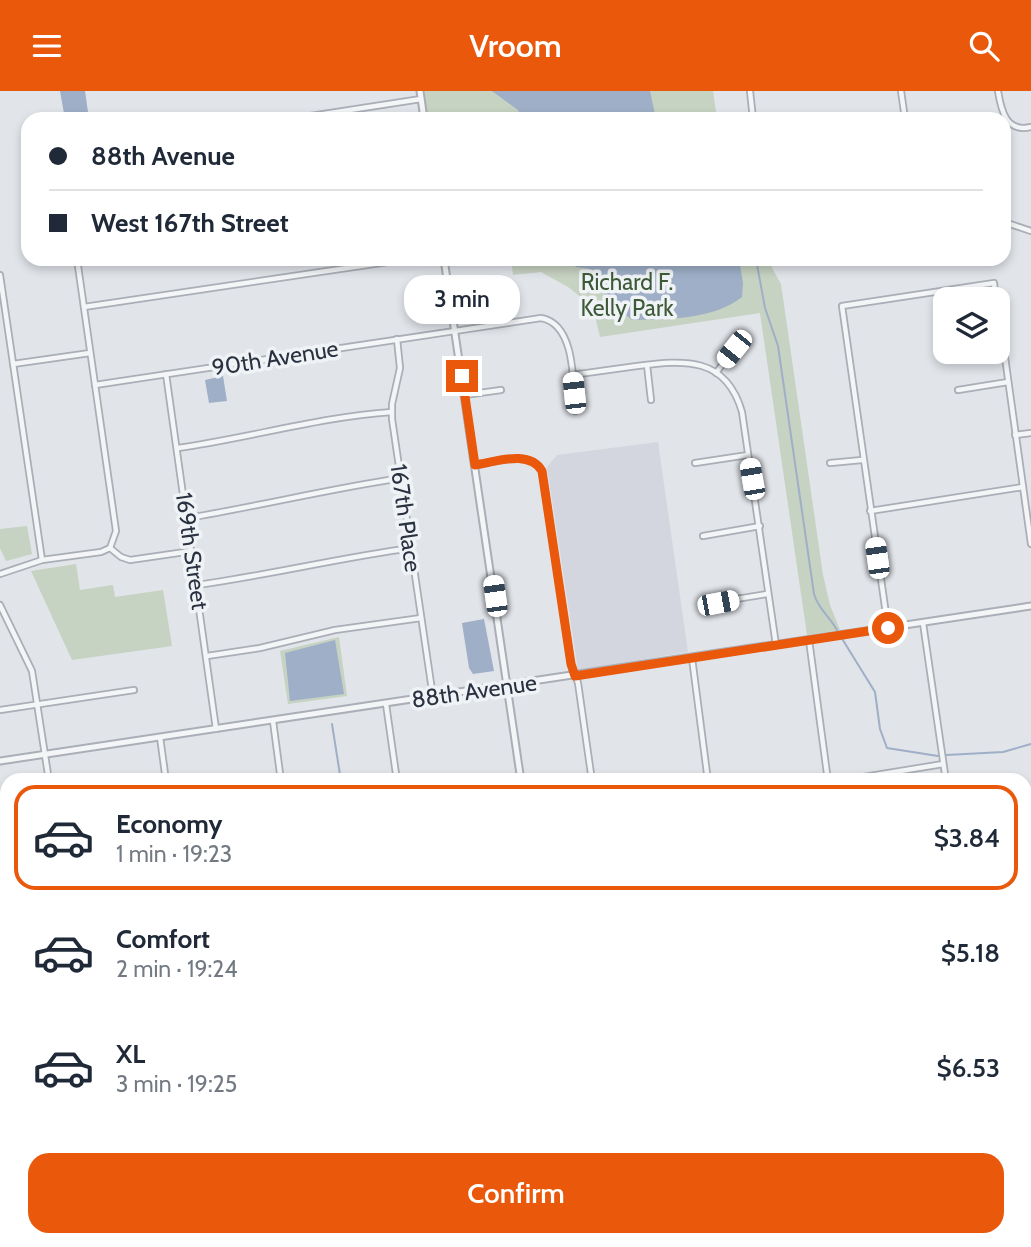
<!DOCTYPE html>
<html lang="en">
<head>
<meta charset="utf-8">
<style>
	:root { --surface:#fff; --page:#f6f6f7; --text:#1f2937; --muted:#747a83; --line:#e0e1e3; --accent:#ea580c }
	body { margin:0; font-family:Cabin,sans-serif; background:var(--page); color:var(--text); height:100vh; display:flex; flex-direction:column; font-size:26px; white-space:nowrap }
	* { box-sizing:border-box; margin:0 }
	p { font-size:23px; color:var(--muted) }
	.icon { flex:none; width:38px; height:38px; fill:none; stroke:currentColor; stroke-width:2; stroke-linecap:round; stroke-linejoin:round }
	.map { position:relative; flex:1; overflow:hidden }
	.drawer { position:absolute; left:0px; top:682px; width:1032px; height:474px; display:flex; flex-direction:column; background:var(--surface); border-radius:21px 21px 0 0; box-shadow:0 4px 10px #0003 }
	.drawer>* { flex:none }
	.guide { position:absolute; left:21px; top:21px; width:990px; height:154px; border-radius:21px; box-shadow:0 4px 10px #0003; display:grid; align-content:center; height:154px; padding:0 28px; background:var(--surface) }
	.controls { position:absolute; left:933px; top:196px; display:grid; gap:14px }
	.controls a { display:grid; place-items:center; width:77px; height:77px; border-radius:14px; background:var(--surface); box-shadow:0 4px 10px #0003; font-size:35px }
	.end { position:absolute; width:32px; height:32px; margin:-16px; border:9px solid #ea580c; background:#fff; box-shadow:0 0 0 4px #fff }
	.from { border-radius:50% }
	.bubble { position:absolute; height:49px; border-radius:21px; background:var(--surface); box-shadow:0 4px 10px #0003; font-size:23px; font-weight:600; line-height:49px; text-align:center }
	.car { position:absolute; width:21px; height:42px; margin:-21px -10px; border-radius:9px; box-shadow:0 0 5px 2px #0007; background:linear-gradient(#fff 24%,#345 0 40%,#fff 0 76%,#345 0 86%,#fff 0) }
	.guide b { display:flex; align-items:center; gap:24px; height:66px; font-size:26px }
	.guide b+b { border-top:2px solid var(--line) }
	.guide i { width:18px; height:18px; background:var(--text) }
	ul { padding:12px 0 0; list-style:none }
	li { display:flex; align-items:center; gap:21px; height:105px; margin:0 14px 10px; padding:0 14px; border:4px solid transparent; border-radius:21px }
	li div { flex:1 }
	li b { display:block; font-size:26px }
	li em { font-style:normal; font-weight:600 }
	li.on { border-color:var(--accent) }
	li>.icon { width:63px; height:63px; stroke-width:1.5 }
	.button { display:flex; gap:14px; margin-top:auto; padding:14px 28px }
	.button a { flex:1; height:80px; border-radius:21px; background:var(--accent); color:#fff; font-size:28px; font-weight:600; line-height:80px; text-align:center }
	header { display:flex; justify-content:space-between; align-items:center; height:91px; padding:0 28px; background:var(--accent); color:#fff; font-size:32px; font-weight:600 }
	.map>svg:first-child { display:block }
	.built { fill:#d3d6de }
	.green { fill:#c6d2c2 }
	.water { fill:#9eafc7 }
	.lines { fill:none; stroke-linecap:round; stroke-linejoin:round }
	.stream { stroke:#9eafc7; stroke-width:2 }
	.minor-casing { stroke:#aaaeb6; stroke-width:8 }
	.tertiary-casing { stroke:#aaaeb6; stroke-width:9 }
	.minor { stroke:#f3f5f7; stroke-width:4.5 }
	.tertiary { stroke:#f3f5f7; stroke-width:5 }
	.route { stroke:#ea580c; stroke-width:9 }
	.labels { text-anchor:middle; stroke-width:7; stroke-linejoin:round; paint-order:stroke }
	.park-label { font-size:23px; fill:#3d5a38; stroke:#f0f3f6 }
	.street-label { font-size:23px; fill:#2a3140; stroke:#f0f3f6 }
</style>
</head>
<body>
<header><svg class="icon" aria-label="menu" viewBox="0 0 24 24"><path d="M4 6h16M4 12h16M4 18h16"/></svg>Vroom<svg class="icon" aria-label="search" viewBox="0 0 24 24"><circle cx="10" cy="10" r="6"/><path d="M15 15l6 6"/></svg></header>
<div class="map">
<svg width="1031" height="1156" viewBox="0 0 1031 1156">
	<rect width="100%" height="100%" fill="#e1e4e9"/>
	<path class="built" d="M658,351L688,561L578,579L547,376L557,364Z"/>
	<g class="green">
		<path d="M424,0H713L717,28H428Z"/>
		<path d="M511,168H767L781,193L823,484L830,514L840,539L807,544L760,222L600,246L594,221L582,207L568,196L541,181L513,184Z"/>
		<path d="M27,435L32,463L6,470L0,457V438Z"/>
		<path d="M76,473L80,499L113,494L115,506L163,499L172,555L72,569L31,480Z"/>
		<path d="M339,546L347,605L288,613L280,560Z"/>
	</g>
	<g class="water">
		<path d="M60,0H85L89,28H65Z"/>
		<path d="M492,0H650L656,28H522L518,19Z"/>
		<path d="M568,168H739L743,192L742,206C713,229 668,228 632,229L605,207L603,193L596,179L576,176Z"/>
		<path d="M223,285L227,310L209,312L205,289Z"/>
		<path d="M484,528L494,580L473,583L469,577L462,532Z"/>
		<path d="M335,549L344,603L290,610L285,562Z"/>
	</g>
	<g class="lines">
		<g class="stream">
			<path d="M756,168L765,217L778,255L814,503C819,520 831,526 838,541"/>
			<path d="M841,546L875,601L880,638L887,657L938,665"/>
			<path d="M332,633L341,690"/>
			<path d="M946,664L1003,661L1031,653"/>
			<path d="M309,1150L323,1156"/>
			<path d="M165,1156L171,1150"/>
			<path d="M396,1156L422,1153"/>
		</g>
		<g class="minor-casing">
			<g id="minor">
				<path d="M750,0L753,28"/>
				<path d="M901,0L905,28"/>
				<path d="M998,0C1001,19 1006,42 1031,36"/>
				<path d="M291,28L421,8"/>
				<path d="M1004,131L1031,140"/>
				<path d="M77,168L116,440L110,457"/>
				<path d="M853,168H874"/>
				<path d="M820,169L821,168"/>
				<path d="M0,184L42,469"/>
				<path d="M84,216L408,168"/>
				<path d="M998,216L1031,453"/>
				<path d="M397,248L400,277L392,313V328L433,606"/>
				<path d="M13,273L90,262"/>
				<path d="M647,274L651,309"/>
				<path d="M716,282L734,258"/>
				<path d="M166,283L216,638"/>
				<path d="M572,284C593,281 615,278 637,275C684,269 726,265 742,321L776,554"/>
				<path d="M95,294L541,227C576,233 573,292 575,320"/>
				<path d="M958,299L1008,291"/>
				<path d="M465,304L501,299"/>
				<path d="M1015,344L1031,342"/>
				<path d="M178,357C249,347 319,326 392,321"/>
				<path d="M695,372L748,364"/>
				<path d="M830,372L862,369"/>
				<path d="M475,374C496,371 530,358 542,380L571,573L578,592L592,690"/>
				<path d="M870,420L1023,396"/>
				<path d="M188,427C259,415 329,398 401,387"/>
				<path d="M703,445L760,435"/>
				<path d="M0,483L42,469L101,461L110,457L121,466L130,469L192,460"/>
				<path d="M197,494C269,484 339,467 411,457"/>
				<path d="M718,511L767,503"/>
				<path d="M0,514L32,580L49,690"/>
				<path d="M923,532L946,690"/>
				<path d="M888,537L842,215L994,192L996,208"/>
				<path d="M809,549L828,690"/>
				<path d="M207,565L260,557L335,539L421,527"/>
				<path d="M692,567L708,690"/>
				<path d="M386,613L397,690"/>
				<path d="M0,619L134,599"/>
				<path d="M273,630L281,690"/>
				<path d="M160,646L166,690"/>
				<path d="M839,690L943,673"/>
				<path d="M1026,711L1031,710"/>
				<path d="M1026,808L1031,810"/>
				<path d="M1026,864L1031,857"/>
				<path d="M0,892L7,891"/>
				<path d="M1026,1018L1031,1024"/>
				<path d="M0,1041L7,1040"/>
				<path d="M1026,1112L1031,1111"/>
				<path d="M0,1134L7,1133"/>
				<path d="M431,1150L432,1156"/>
				<path d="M508,1150L509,1156"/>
				<path d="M753,1150L754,1156"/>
				<path d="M834,1150L835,1156"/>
				<path d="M668,1156L669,1150"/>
			</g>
		</g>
		<g class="tertiary-casing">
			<g id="tertiary">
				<path d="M420,0L424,28"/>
				<path d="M444,168L521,690"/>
				<path d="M0,670L1031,515"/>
				<path d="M591,1156L592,1150"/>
			</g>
		</g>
		<use href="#minor" class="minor"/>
		<use href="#tertiary" class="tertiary"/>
	</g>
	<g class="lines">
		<path class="route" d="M462,285L475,374C496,371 529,358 542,380L571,573L575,585L888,537"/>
	</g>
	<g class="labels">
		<g class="park-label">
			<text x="627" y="199">Richard F.<tspan x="627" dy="26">Kelly Park</tspan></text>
		</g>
		<g class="street-label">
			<text transform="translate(275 267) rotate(-9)" y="8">90th Avenue</text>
			<text transform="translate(406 427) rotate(82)" y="8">167th Place</text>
			<text transform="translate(192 460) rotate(82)" y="8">169th Street</text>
			<text transform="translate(474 600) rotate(-8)" y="8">88th Avenue</text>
		</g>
	</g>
</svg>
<div class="controls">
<a><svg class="icon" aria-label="layers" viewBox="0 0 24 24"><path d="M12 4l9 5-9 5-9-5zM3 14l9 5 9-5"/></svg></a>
</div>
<i class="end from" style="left:888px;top:537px"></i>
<i class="end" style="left:462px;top:285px"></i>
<div class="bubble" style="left:404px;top:184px;width:116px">3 min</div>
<i class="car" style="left:734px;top:258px;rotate:219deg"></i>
<i class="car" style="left:574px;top:302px;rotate:354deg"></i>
<i class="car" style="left:752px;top:388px;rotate:350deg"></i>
<i class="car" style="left:877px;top:467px;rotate:352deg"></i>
<i class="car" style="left:495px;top:505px;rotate:352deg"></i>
<i class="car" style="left:718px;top:512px;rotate:79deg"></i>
<div class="guide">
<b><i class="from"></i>88th Avenue</b>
<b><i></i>West 167th Street</b>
</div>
<section class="drawer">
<ul>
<li class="on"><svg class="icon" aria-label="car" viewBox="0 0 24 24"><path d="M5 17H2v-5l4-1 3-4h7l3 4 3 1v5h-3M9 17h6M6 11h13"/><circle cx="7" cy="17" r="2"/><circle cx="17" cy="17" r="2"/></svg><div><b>Economy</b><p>1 min · 19:23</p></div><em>$3.84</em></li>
<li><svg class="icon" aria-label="car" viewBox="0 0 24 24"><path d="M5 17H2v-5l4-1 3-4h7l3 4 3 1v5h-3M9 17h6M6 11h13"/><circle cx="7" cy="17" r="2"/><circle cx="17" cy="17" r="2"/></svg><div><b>Comfort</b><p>2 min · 19:24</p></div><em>$5.18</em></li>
<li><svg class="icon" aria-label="car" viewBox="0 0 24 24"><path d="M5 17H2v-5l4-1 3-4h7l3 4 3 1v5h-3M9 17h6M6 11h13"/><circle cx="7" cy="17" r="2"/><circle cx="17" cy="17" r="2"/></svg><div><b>XL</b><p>3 min · 19:25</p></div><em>$6.53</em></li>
</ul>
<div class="button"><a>Confirm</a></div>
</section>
</div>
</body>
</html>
